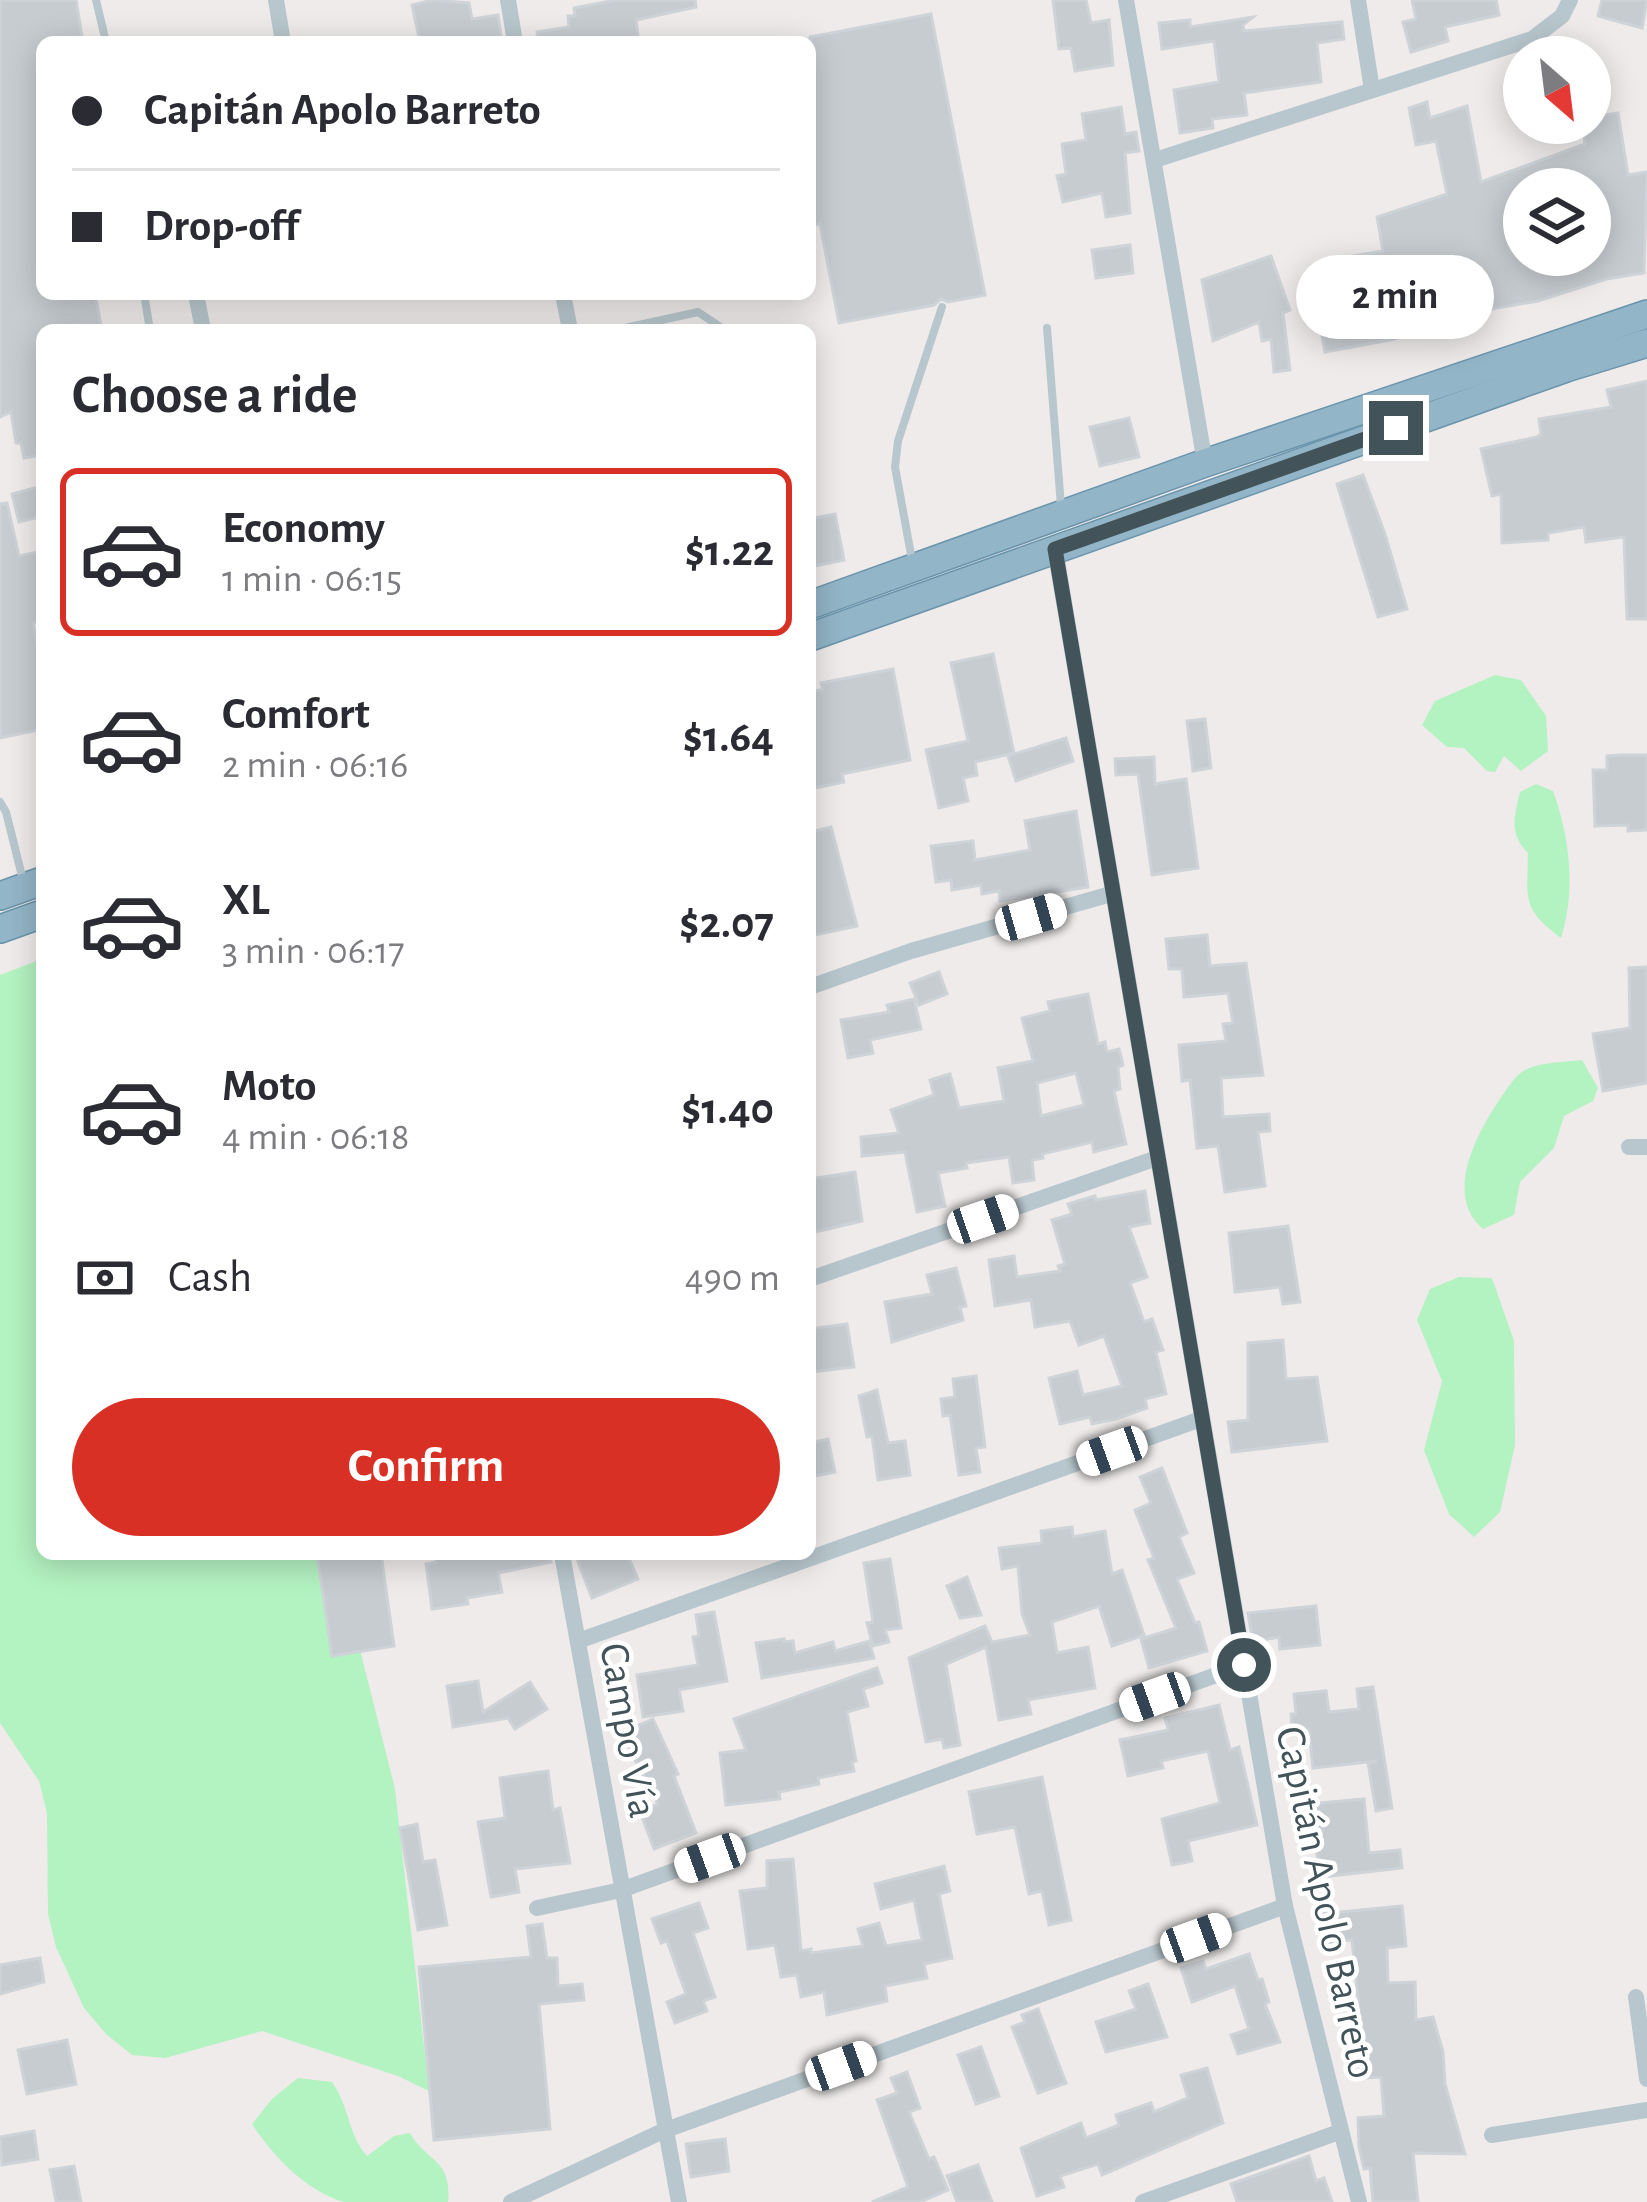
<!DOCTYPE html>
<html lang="en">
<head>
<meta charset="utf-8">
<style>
	:root { --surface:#fff; --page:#f2f2f3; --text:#2b2b33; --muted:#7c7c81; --line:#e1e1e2; --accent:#d93025 }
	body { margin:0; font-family:"Alegreya Sans",sans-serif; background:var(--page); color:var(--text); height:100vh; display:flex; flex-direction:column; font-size:45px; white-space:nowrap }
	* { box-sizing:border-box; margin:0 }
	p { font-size:39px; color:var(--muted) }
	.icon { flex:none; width:66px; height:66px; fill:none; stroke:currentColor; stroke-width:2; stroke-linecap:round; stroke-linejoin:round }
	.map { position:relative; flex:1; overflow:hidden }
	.panel { position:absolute; left:36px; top:324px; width:780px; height:1236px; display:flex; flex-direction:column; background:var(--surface); border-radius:18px; box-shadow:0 6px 30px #0003 }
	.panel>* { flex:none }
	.hud { position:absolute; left:36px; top:36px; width:780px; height:264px; border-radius:18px; box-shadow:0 6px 30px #0003; display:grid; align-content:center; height:264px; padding:0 36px; background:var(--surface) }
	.needle { width:78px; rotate:152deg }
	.fabs { position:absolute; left:1503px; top:36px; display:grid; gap:24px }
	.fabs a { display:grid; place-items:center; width:108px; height:108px; border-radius:50%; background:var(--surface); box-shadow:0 6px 30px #0003; font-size:60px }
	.end { position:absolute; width:54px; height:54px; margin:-27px; border:15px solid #42535a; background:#fff; box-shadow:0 0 0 6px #fff }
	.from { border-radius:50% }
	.bubble { position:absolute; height:84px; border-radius:42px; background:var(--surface); box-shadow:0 6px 30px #0003; font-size:39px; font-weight:700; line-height:84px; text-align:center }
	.car { position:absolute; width:36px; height:72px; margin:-36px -18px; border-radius:15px; box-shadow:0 0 9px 3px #0007; background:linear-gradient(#fff 24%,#345 0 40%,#fff 0 76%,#345 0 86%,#fff 0) }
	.hud b { display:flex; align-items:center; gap:42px; height:114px; font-size:45px }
	.hud b+b { border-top:3px solid var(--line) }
	.hud i { width:30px; height:30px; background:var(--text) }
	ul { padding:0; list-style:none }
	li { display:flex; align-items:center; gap:36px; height:168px; margin:0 24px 18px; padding:0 12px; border:6px solid transparent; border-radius:18px }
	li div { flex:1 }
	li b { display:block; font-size:45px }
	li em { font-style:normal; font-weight:700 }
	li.selected { border-color:var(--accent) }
	li>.icon { width:108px; height:108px; stroke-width:1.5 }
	h2 { padding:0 36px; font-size:54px; line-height:144px }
	.pay { display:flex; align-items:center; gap:30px; height:132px; padding:0 36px; font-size:45px }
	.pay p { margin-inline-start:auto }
	.action { display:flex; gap:24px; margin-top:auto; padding:24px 36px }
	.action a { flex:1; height:138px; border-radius:72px; background:var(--accent); color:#fff; font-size:48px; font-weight:700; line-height:138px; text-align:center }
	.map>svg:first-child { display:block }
	.green { fill:#b3f2c1 }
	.building { fill:#c7ccd1; stroke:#ced3d8; stroke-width:3; fill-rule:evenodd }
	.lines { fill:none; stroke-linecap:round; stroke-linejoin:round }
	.trunk-casing { stroke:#6994ac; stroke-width:30 }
	.service { stroke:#b8c7cd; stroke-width:8 }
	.minor { stroke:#b8c7cd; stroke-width:16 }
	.trunk { stroke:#92b5c7; stroke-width:27 }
	.route { stroke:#42535a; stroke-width:15 }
	.labels { text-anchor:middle; stroke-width:9; stroke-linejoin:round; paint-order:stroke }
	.street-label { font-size:42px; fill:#42535a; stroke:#fff }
</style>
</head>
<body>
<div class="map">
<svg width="1647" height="2202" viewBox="0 0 1647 2202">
	<rect width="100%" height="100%" fill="#efebeb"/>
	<g class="green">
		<path d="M1495,675L1521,680L1546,716L1548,751L1521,771L1504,756L1495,772L1487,771L1464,748L1447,747L1422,725L1435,701Z"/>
		<path d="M1536,784L1553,791C1570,837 1576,891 1561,938C1522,909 1527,900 1528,853C1509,834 1514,818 1520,792Z"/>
		<path d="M42,959V1554H336L395,1789L429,2091L398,2076L262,2031L165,2058L132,2055L106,2034L84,2008L56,1947L48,1914L47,1813L39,1781L0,1723V975Z"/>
		<path d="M1582,1060L1598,1088L1593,1101L1564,1116L1554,1148L1520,1182L1514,1215L1483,1229C1443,1195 1477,1133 1500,1099C1508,1088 1514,1076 1525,1070C1541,1062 1564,1062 1582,1060Z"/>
		<path d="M1459,1277L1492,1278L1514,1341L1515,1445L1500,1512L1474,1537L1449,1514L1424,1450L1442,1381L1417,1320L1430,1289Z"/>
		<path d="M298,2078L332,2082C349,2105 348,2135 367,2156L394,2136L410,2133C427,2163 452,2158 448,2202C424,2202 365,2202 344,2202C305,2190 275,2158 252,2124L272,2099Z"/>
	</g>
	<g class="building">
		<path d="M0,0H76L83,42H42V294H95L102,330H42V455L24,458L21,443H16L11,412L0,417Z"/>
		<path d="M433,0L469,3L472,19L498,15L502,42H442L441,38L420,42L412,5Z"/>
		<path d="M616,0H695L696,7L636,20L639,42H538L537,32L569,27L568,16H575L574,8Z"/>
		<path d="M1053,0H1086L1091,23L1109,20L1113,65L1075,71L1071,48L1059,49Z"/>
		<path d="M1412,0H1496L1499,15L1445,27L1448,41L1411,52L1403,22L1416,19Z"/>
		<path d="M1602,0H1647L1642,28L1598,16Z"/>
		<path d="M931,14L985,295L948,302L941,299L934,305L839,323L820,224L810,226V37Z"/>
		<path d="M1253,17L1243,25L1244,31L1342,22L1344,39L1317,43L1321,82L1244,93L1247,115L1212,119L1213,128L1180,133L1174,90L1219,82L1214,41L1162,49L1159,23L1190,20V27Z"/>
		<path d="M1427,102L1430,118L1467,106L1481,182L1585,144L1582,123H1590V117L1618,113L1628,175L1647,172L1644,273L1606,279L1538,301L1469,313L1395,339L1325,352L1314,292L1339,287L1335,259L1383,251L1377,217L1447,194L1436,141L1416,145L1409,108ZM1524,189H1590V255H1524Z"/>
		<path d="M1121,107L1125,134L1136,132L1139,151L1125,153L1130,213L1106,217L1102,193L1063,202L1057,176L1066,174L1062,144L1086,140L1082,114Z"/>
		<path d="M1130,245L1133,273L1096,278L1092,250Z"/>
		<path d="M1271,256L1290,310L1283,313L1290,370L1274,372L1271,339L1262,341L1259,322L1213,341L1202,280Z"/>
		<path d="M1647,381V619H1627L1624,537L1586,542L1584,527L1548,533V540L1502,543L1501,494L1492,496L1481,449L1537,437L1541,434L1539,419L1611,407L1607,390Z"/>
		<path d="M1129,418L1139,457L1100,466L1090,427Z"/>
		<path d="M1363,475L1385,534L1407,609L1378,617L1337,484Z"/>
		<path d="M42,486V516L19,522L12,494Z"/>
		<path d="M7,503L19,556L42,551V622L33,623L42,667V729L0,738V504Z"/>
		<path d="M835,514L844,560L810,567V519Z"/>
		<path d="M993,654L1014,753L975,762L977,775L963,778L968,801L939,808L926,750L968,741L951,663Z"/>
		<path d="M893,669L910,760L842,774L844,782L810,789V691L823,690L821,683Z"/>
		<path d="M1205,719L1211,768L1193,771L1187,721Z"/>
		<path d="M1066,738L1073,761L1016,781L1008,756Z"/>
		<path d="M1622,755H1647V830L1628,831V825L1595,826L1593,770H1607V756Z"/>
		<path d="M1154,757L1155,784L1186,779L1198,868L1152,875L1138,774L1116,775L1115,759Z"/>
		<path d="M1076,811L1088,887L1000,901L999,891L982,894L981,885L952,890L951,880L936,882L931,846L973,841L975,860L1030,850L1025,821Z"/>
		<path d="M831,827L857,926L810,936V832Z"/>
		<path d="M1207,935L1210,966L1246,963L1263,1075L1221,1078L1223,1117L1269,1114L1270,1131L1258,1132L1265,1186L1225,1192L1218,1146L1197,1148L1190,1080L1182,1081L1179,1045L1226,1041L1223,1024L1233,1023L1228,993L1184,997L1182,969H1169L1166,939Z"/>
		<path d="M1647,967V1083L1603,1091L1593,1034L1630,1028L1629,968Z"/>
		<path d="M939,972L947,994L919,1005L910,983Z"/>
		<path d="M1088,994L1098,1044L1105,1042L1107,1052L1119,1049L1123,1065L1118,1067L1120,1089L1114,1091L1126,1144L1094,1152L1092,1142L1042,1154L1043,1158L1032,1160L1034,1180L1013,1183L1009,1157L966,1163L967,1168L938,1173L945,1206L917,1212L905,1152L862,1156L861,1137L899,1133L891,1110L934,1095L930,1080L950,1074L959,1108L1004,1101L998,1068L1033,1061L1022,1018L1050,1011L1048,1002ZM1076,1073L1084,1105L1041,1116L1037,1083Z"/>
		<path d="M914,999L921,1029L870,1040L873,1053L848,1058L841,1020L889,1012L887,1005Z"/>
		<path d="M855,1172L862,1221L810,1233V1179Z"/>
		<path d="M1145,1191L1150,1223L1129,1227L1147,1277L1130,1283L1144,1322L1152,1319L1163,1350L1156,1352L1166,1394L1145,1399L1147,1408L1116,1419L1092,1424L1090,1417L1060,1424L1049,1378L1077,1371L1083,1395L1122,1386L1104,1336L1079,1345L1070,1321L1035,1327L1031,1300L995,1306L989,1260L1014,1256L1017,1277L1060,1271L1058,1266L1065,1264L1052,1220L1072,1214L1068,1204L1095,1196L1096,1200Z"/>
		<path d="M1288,1226L1300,1302L1283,1304L1280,1287L1235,1292L1229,1233Z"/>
		<path d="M956,1268L966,1306L960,1307L963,1320L892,1342L885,1302L932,1294L927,1275Z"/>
		<path d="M847,1324L854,1367L810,1372V1329Z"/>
		<path d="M1283,1340L1286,1379L1317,1377L1327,1441L1232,1452L1228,1422L1248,1420V1343Z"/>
		<path d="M976,1376L985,1447L976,1448L980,1472L959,1475L950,1415L943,1416L941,1399L955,1397L953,1379Z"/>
		<path d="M877,1390L888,1443L905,1441L910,1475L878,1480L872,1436L867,1437L859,1396Z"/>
		<path d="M828,1439L835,1472L810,1477V1443Z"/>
		<path d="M1162,1468L1187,1533L1179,1537L1194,1573L1177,1579L1195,1623L1199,1622L1207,1651L1149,1668L1141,1639L1176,1628L1148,1560L1154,1558L1135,1510L1151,1503L1140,1477Z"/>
		<path d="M1072,1527L1073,1537L1105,1531L1112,1574L1122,1570L1144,1635L1112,1646L1099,1606L1052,1622L1057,1653L1088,1647L1095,1688L1028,1700L1031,1714L999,1720L986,1647L946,1664L960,1745L944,1748L942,1739L926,1742L909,1658L985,1626L992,1642L1030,1635L1022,1614L1018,1566L1002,1569L999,1548L1042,1543L1041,1531Z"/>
		<path d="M317,1554H381L394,1646L332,1656Z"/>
		<path d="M435,1554H549L551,1562L498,1573L502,1592L467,1598L468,1604L432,1609L426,1564L436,1562Z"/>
		<path d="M575,1554H627L638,1579L592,1598Z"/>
		<path d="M890,1559L901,1628L885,1630L889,1642L873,1646L867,1623L873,1622L864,1563Z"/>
		<path d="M967,1577L981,1615L960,1618L947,1586Z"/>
		<path d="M1316,1606L1320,1645L1280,1649L1279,1637L1253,1642L1248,1613Z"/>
		<path d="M714,1612L727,1681L679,1690L683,1711L643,1717L637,1675L698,1665L693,1637L699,1636L696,1615Z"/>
		<path d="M784,1639V1642L793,1641L795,1653L833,1642L835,1651L869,1641L874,1658L762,1678L756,1643Z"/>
		<path d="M877,1668L882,1683L863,1689L868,1706L847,1712L856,1761L852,1762L854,1771L818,1778L819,1784L779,1792L780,1799L726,1805L720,1753L746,1750L734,1719Z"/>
		<path d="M478,1681L483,1712L530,1682L547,1709L515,1729L508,1718L453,1727L447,1686Z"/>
		<path d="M1373,1687L1392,1808L1376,1811L1368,1763L1377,1761L1313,1768L1309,1730L1292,1731L1291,1714H1296L1294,1694L1326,1691L1329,1712L1359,1709L1357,1689Z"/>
		<path d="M1219,1705L1230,1750L1239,1747L1257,1825L1188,1841L1192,1861L1172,1865L1162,1819L1220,1803L1208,1751L1161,1761L1163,1768L1128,1776L1120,1740L1168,1730L1165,1718Z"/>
		<path d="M653,1719L678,1774L674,1776L696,1833L654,1849L640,1811L658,1804L621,1733Z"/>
		<path d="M548,1771L553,1810L560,1808L570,1863L515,1869L519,1892L491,1897L478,1822L505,1818L500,1778Z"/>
		<path d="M1042,1777L1071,1920L1049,1925L1042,1891L1029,1894L1015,1827L977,1834L969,1792Z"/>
		<path d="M1364,1799L1369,1853L1400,1850L1402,1868L1321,1877L1308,1804Z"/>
		<path d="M417,1824L423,1862L435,1860L447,1925L418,1930L400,1828Z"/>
		<path d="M793,1859L801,1951L811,1949V1953L863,1946L858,1929L879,1923L886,1946L922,1940L914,1900L881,1909L875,1884L944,1866L950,1891L939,1894L952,1958L924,1964L927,1978L885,1986L887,2001L827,2015L824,1992L801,1997L797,1975L781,1977L775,1945L748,1949L740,1891L767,1888V1861Z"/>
		<path d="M699,1903L708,1928L693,1933L715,1997L703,2001L707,2011L675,2023L667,2002L686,1994L667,1941L661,1943L652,1919Z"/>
		<path d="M1402,1906L1406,1946L1387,1948L1388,1983L1415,1982L1416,2020L1433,2017L1443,2052L1445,2084L1465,2154L1413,2153L1418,2202H1373L1370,2168L1364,2169L1359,2147L1358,2118L1384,2116L1381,2077L1366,2078L1352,1940L1323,1943L1320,1914Z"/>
		<path d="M542,1924L547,1958H557L558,1986L582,1984L584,2000L539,2004L550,2129L434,2140L419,1967L531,1957L527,1926Z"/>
		<path d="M1249,1954L1258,1980L1262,1979L1269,2002L1265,2004L1280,2042L1238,2054L1231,2035L1249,2029L1235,1986L1192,2002L1181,1968L1203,1961L1206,1969Z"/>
		<path d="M40,1958L44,1982L0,1994V1965Z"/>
		<path d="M1148,1984L1167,2037L1106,2052L1096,2022L1136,2009L1129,1991Z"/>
		<path d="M1038,2009L1066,2083L1038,2093L1012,2027L1025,2022L1022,2015Z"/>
		<path d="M67,2040L76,2084L27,2094L18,2050Z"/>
		<path d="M981,2047L999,2096L976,2104L958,2055Z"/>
		<path d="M1207,2068L1223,2123L1102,2175L1098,2164L1060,2176L1064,2187L1037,2196L1021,2148L1081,2123L1086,2138L1119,2125L1116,2115L1151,2103L1154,2112L1188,2098L1181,2075Z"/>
		<path d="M907,2072L920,2108L909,2112L929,2159L934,2157L948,2190L920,2202H872L908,2187L877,2100L897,2093L891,2078Z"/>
		<path d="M34,2131L38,2159L2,2165L0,2137Z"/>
		<path d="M725,2139L729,2171L691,2177L686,2144Z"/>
		<path d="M1309,2156L1316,2181L1324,2178L1332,2202H1237L1231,2184Z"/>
		<path d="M978,2165L992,2202H957L947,2176Z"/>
		<path d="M74,2166L81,2202H56L50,2170Z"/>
	</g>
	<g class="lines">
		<g class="trunk-casing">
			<g id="trunk">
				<path d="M810,605L1205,463L1647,314"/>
				<path d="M810,637L1566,368L1647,343"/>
				<path d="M0,896L42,881"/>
				<path d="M0,929L42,914"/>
			</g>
		</g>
		<g class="service">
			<path d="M96,0L106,42"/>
			<path d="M144,294L150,330"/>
			<path d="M1047,328L1061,506"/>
			<path d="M616,330L698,312L725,330"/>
			<path d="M912,560L895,467L898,441L942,307"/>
			<path d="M0,802L6,812L23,880"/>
		</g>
		<g class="minor">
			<path d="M276,0L283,42"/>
			<path d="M508,0L515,42"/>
			<path d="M1126,0L1205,463"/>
			<path d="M1358,0L1372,90"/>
			<path d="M1155,160L1532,39L1562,16L1570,0"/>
			<path d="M196,294L203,330"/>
			<path d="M563,294L570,330"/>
			<path d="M1055,549L1285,1906L1359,2202"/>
			<path d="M810,987L911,951L1111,894"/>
			<path d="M1629,1147H1647"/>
			<path d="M810,1279L1157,1158"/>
			<path d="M562,1554L679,2202"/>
			<path d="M578,1641L1201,1419"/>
			<path d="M537,1908L621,1890L1244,1665"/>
			<path d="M1636,1997L1647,2079"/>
			<path d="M1492,2135L1647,2110"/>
			<path d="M511,2202L663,2131L1285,1906"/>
			<path d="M1143,2202L1339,2132"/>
		</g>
		<use href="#trunk" class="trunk"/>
	</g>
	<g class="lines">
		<path class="route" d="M1244,1665L1055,549L1396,428"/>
	</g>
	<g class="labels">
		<g class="street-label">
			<text transform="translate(630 1730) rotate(80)" y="15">Campo Vía</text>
			<text transform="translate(1328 1902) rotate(78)" y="15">Capitán Apolo Barreto</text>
		</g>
	</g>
</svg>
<div class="fabs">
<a><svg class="needle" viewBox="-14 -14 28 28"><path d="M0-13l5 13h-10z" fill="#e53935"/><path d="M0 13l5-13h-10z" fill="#7c7c81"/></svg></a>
<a><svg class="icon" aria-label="layers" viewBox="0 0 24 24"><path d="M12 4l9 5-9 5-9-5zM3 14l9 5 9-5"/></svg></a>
</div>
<i class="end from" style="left:1244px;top:1665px"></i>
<i class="end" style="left:1396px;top:428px"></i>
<div class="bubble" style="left:1296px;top:255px;width:198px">2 min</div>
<i class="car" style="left:1031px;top:917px;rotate:74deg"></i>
<i class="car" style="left:983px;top:1219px;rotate:71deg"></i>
<i class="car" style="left:1112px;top:1451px;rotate:250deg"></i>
<i class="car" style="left:1155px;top:1697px;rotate:250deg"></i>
<i class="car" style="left:710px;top:1858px;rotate:250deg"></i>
<i class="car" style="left:1196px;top:1938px;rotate:70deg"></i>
<i class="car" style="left:841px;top:2066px;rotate:70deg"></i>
<div class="hud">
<b><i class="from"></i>Capitán Apolo Barreto</b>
<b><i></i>Drop-off</b>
</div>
<section class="panel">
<h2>Choose a ride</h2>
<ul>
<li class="selected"><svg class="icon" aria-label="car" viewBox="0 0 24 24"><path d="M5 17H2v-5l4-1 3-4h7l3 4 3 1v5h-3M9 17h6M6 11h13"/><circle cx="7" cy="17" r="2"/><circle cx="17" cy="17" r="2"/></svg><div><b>Economy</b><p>1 min · 06:15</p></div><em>$1.22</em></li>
<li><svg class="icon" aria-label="car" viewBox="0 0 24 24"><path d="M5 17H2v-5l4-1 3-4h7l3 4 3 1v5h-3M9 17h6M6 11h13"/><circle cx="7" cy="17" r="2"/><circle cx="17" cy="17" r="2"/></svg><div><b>Comfort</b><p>2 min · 06:16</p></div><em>$1.64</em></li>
<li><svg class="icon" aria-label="car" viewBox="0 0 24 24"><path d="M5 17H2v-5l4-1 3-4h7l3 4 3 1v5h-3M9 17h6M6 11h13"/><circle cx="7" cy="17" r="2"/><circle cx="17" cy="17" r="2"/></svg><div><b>XL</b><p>3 min · 06:17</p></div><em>$2.07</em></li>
<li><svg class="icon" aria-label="car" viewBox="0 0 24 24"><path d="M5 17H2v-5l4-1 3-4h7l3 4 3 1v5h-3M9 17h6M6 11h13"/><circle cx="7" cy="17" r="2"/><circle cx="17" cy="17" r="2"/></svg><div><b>Moto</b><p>4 min · 06:18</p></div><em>$1.40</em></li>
</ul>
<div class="pay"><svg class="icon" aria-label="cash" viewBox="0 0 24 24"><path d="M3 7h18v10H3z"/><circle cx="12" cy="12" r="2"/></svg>Cash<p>490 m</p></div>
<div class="action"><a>Confirm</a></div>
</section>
</div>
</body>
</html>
